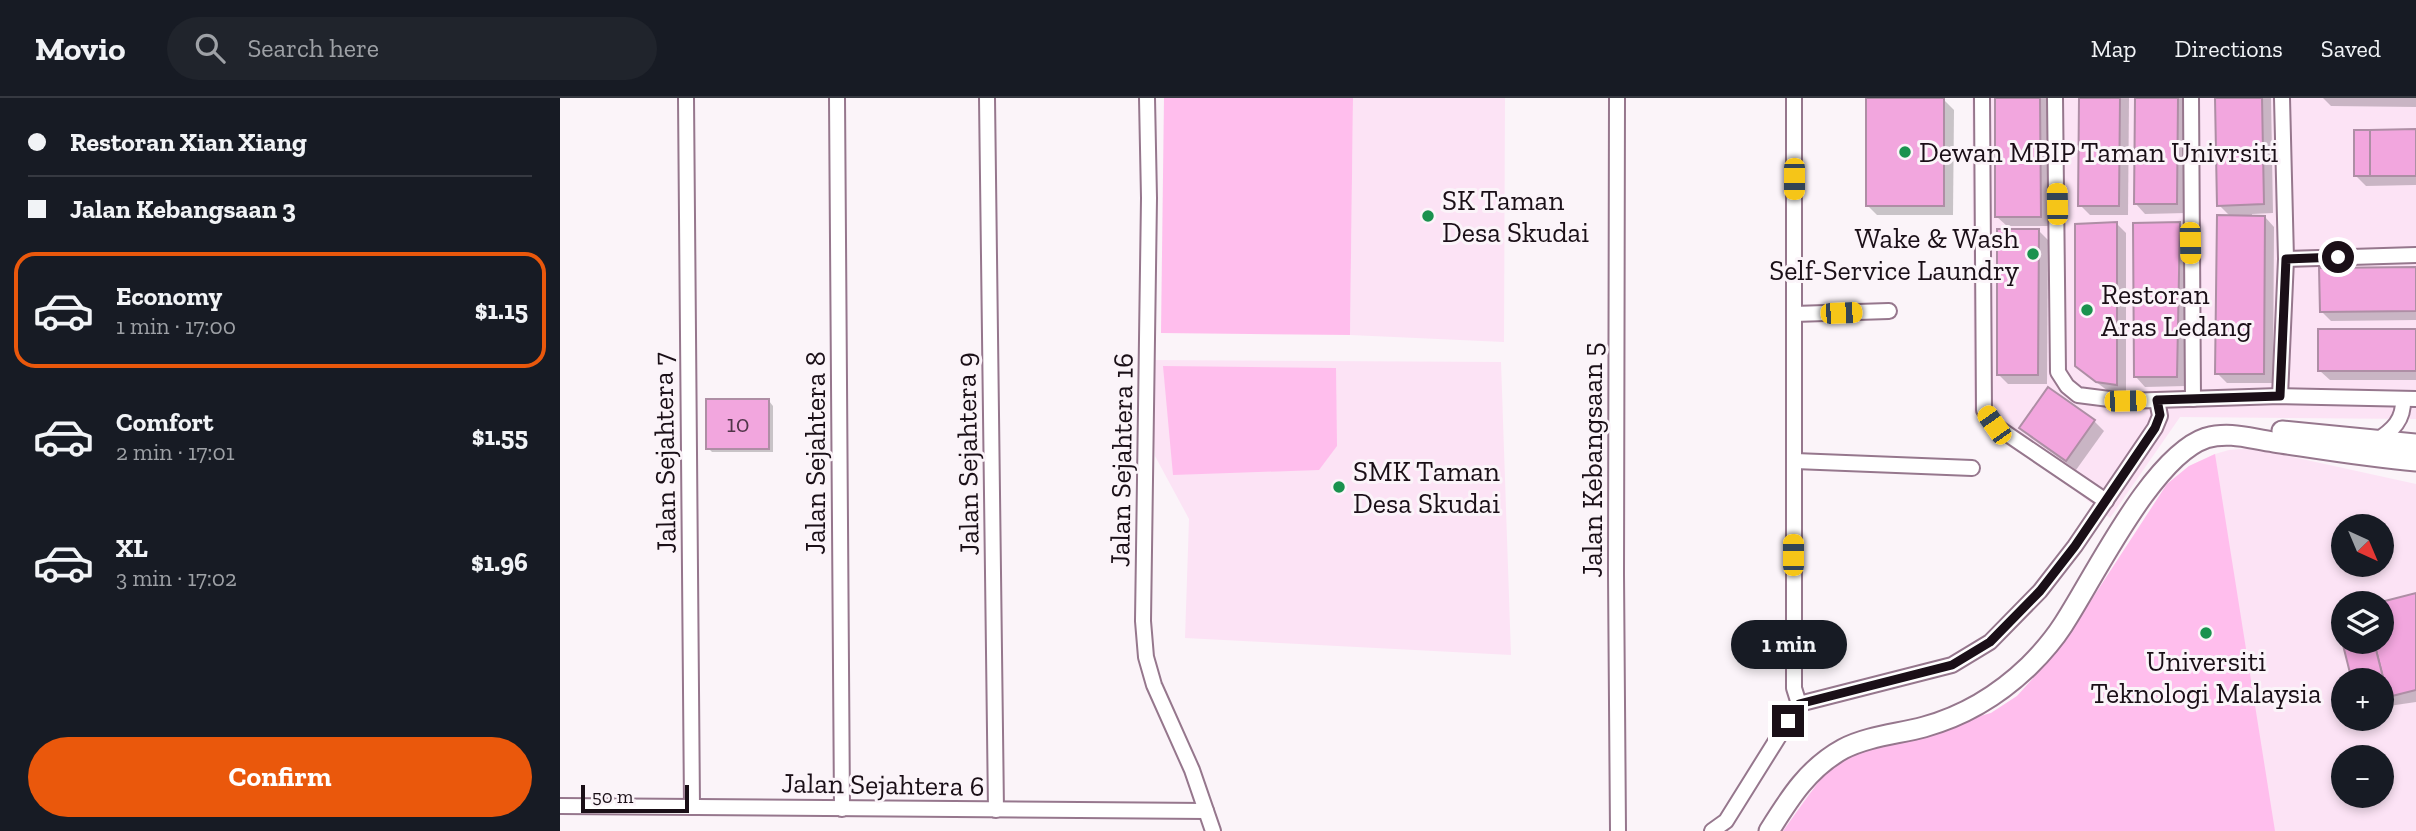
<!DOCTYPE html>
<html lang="en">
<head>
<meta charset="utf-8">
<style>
	:root { --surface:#171b24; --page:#20242c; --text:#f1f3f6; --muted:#9ea1a6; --line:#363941; --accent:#ea580c }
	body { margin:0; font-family:"Zilla Slab",serif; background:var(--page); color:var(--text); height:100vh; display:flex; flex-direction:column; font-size:26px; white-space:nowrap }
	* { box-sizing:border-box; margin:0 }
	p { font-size:23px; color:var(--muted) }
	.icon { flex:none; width:38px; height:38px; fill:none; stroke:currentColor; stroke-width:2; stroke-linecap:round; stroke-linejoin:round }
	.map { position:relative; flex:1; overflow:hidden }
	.panel { display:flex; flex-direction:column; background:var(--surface); width:560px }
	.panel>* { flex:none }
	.banner { display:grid; align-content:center; height:154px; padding:0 28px; background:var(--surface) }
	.needle { width:46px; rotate:136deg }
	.tools { position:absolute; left:1771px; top:416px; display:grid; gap:14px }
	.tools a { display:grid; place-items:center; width:63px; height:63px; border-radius:50%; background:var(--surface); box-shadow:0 4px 10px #0003; font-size:35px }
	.scale { position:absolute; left:21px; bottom:18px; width:108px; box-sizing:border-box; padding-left:7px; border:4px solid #1a0f17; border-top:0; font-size:19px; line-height:24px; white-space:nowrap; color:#1a0f17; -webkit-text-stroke:5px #fbf4f9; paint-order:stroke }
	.end { position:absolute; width:32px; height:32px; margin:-16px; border:9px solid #1a0f17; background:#fff; box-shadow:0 0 0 4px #fff }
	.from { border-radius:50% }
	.bubble { position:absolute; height:49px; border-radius:24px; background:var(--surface); box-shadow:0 4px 10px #0003; font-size:23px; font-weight:700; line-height:49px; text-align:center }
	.car { position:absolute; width:21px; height:42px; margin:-21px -10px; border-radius:9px; box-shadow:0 0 5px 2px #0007; background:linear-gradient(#f5c518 24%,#345 0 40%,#f5c518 0 76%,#345 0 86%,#f5c518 0) }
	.banner b { display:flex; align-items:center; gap:24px; height:66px; font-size:26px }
	.banner b+b { border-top:2px solid var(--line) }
	.banner i { width:18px; height:18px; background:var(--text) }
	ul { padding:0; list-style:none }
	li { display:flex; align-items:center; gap:21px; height:116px; margin:0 14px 10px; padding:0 14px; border:4px solid transparent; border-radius:21px }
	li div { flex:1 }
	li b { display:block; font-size:26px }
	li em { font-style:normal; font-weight:700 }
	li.current { border-color:var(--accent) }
	li>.icon { width:63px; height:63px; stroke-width:1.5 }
	.primary-button { display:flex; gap:14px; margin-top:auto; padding:14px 28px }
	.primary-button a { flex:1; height:80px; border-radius:42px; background:var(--accent); color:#fff; font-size:28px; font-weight:700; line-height:80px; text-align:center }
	header { display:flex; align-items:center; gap:42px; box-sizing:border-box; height:98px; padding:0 35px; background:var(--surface); border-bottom:2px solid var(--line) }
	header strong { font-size:33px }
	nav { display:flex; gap:38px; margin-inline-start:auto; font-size:24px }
	.search { width:490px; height:63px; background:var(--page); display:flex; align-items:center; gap:18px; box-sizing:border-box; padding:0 24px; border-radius:38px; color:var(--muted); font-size:26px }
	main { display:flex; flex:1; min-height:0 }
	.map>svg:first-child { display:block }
	.built { fill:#fce3f5; fill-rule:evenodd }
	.green { fill:#ffbeed }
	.shadow { fill:#0003 }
	.building { fill:#f2a6de; stroke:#ae8ea5; stroke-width:2 }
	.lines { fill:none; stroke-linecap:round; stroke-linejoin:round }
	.street-casing { stroke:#96778d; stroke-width:18 }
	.secondary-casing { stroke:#96778d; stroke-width:23 }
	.street { stroke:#fff; stroke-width:14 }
	.secondary { stroke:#fff; stroke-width:19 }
	.route { stroke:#1a0f17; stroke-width:9 }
	.poi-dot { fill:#1a924e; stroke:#fbf4f9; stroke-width:2.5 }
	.labels { text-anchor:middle; stroke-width:6; stroke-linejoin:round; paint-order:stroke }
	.number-label { font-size:24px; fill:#503549 }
	.poi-label { font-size:28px; fill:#1a0f17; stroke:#fbf4f9; text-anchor:start }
	.street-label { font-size:28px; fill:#1a0f17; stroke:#fbf4f9 }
</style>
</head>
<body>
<header>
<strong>Movio</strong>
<div class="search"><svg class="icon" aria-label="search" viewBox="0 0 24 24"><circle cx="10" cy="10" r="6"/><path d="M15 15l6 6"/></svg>Search here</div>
<nav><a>Map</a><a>Directions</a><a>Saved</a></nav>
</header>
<main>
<section class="panel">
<div class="banner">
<b><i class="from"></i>Restoran Xian Xiang</b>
<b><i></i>Jalan Kebangsaan 3</b>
</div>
<ul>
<li class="current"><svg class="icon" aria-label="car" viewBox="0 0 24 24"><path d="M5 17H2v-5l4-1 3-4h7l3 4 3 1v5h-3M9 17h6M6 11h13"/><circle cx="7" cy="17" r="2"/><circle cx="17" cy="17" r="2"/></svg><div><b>Economy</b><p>1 min · 17:00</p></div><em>$1.15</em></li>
<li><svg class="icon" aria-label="car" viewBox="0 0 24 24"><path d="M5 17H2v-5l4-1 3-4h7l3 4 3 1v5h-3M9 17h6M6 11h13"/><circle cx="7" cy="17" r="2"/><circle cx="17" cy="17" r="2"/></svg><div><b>Comfort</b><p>2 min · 17:01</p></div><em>$1.55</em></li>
<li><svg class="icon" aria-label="car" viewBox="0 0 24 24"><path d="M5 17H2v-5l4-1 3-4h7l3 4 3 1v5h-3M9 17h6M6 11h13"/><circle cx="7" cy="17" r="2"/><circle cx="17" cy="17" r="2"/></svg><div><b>XL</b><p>3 min · 17:02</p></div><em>$1.96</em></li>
</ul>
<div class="primary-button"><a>Confirm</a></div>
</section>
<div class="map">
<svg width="1856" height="733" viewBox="0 0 1856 733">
	<rect width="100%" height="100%" fill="#fbf4f9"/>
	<g class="built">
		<path d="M793,0H945L944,244L790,237Z"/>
		<path d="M1412,0H1856V321L1620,319L1550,420L1414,314Z"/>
		<path d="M590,262L941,264L951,557L625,540L629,421L595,358Z"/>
		<path d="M1692,350L1856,386V733H1223L1249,695L1364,633L1431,615L1457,598L1485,567L1515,527L1607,386L1629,368L1655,356L1669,352ZM1783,429H1822V467H1783ZM1783,506H1822V544H1783ZM1783,583H1822V621H1783ZM1783,660H1822V698H1783Z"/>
	</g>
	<g class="green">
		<path d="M604,0H793L790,237L601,235Z"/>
		<path d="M603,268L776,270L777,348L759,372L613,377Z"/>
		<path d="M1655,356L1715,733H1223L1267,672L1283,658L1431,615L1457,598L1485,567L1515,527L1607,386L1629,368Z"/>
	</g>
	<g class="shadow">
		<path d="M1437,0H1489L1490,128H1447L1437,119Z"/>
		<path d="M1521,0H1569L1568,117H1530L1520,107Z"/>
		<path d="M1576,0H1627L1626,115L1585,116L1576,106Z"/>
		<path d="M1657,0H1711L1713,115L1692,116V119H1705L1714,129L1713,285H1667L1657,275L1671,119L1659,107Z"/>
		<path d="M1763,0H1856V9L1771,8Z"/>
		<path d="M1384,2L1394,12L1393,117H1317L1307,107Z"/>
		<path d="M1856,33V87L1806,88L1796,78Z"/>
		<path d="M1557,126L1566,135V296L1548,293L1527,277Z"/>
		<path d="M1619,126L1629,135L1626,288L1585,289L1576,279Z"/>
		<path d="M1478,132L1488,142L1487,286H1448L1438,276Z"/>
		<path d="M1856,171V222L1771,223L1761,213Z"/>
		<path d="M1856,233V282H1770L1760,273Z"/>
		<path d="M209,303L213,308V354H152L148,350Z"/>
		<path d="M1534,323L1544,333L1516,372L1471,340L1461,330Z"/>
		<path d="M1856,497V604L1822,609V506Z"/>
	</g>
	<g class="building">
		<rect x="1306" y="0" width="78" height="108"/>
		<path d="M1435,0H1480L1481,119H1435Z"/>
		<path d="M1519,0H1560L1559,108H1518Z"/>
		<path d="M1575,0H1618L1617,106H1574Z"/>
		<path d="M1655,0H1702L1704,106L1657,108Z"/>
		<path d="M1856,31V78H1810V32Z"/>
		<rect x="1794" y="32" width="16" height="46"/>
		<path d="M1657,117L1705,118L1704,276H1655Z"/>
		<path d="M1557,124V287L1536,284L1515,268V126Z"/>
		<path d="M1620,124L1617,279H1574L1573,125Z"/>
		<path d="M1437,131H1479L1478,277H1437Z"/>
		<path d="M1856,169V213L1760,214L1759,170Z"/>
		<rect x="1758" y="231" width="98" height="42"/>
		<path d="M1488,289L1535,322L1506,363L1459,330Z"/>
		<rect x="146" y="301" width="63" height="50"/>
		<path d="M1856,495V592L1828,599L1814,544H1822V506H1796L1795,502L1812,498L1817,505Z"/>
		<path d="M1783,517V544H1814L1828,599L1822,600V583H1792L1776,519Z"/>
	</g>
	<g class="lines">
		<g class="street-casing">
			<g id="street">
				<path d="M126,0L132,709"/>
				<path d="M277,0L282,711"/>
				<path d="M427,0L436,712"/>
				<path d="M587,0L589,100L583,523L586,559L594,587L632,672L653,733"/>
				<path d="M1057,0L1056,476L1058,733"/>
				<path d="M1234,0V590L1239,606"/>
				<path d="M1422,0L1424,312L1434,327L1546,403"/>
				<path d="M1495,0L1498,274L1507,288L1518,297L1565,303L1720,298L1856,301"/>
				<path d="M1631,0L1633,301"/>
				<path d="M1726,161L1856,157"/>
				<path d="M1234,216L1329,213"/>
				<path d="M1720,298L1726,161L1722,0"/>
				<path d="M1816,343C1833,332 1844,322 1843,301"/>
				<path d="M1235,363L1412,370"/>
				<path d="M0,708L646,713"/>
				<path d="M1152,733L1166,723L1239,606L1392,567L1430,544L1480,493L1515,448L1595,330L1600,318L1597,302"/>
			</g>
		</g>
		<g class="secondary-casing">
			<g id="secondary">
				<path d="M1722,333L1856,346"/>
				<path d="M1209,733C1229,701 1248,670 1283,651C1308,638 1338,636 1364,629C1404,618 1440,596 1469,568C1481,556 1494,541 1503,527C1534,480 1592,358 1646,340C1670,333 1691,341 1714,344C1761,351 1808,359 1856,363"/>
			</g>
		</g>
		<use href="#street" class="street"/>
		<use href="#secondary" class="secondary"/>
	</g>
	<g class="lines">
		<path class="route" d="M1228,623L1239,606L1392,567L1430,544L1480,493L1515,448L1595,330L1600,317L1597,302L1720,298L1726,161L1778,159"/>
	</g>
	<g class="poi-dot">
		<circle cx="1345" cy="54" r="7"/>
		<circle cx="868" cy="118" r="7"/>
		<circle cx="1473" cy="156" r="7"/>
		<circle cx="1527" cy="212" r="7"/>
		<circle cx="779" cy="389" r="7"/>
		<circle cx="1646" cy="535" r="7"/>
	</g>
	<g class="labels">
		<g class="number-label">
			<text x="178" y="334">10</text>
		</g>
		<g class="poi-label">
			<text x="1359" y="64">Dewan MBIP Taman Univrsiti</text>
			<text x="882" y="112">SK Taman<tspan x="882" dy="32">Desa Skudai</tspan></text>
			<text x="1459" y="150" text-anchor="end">Wake &amp; Wash<tspan x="1459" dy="32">Self-Service Laundry</tspan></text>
			<text x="1541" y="206">Restoran<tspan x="1541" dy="32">Aras Ledang</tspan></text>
			<text x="793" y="383">SMK Taman<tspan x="793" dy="32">Desa Skudai</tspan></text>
			<text x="1646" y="573" text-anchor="middle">Universiti<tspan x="1646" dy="32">Teknologi Malaysia</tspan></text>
		</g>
		<g class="street-label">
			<text transform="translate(104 355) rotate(-91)" y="10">Jalan Sejahtera 7</text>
			<text transform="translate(255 355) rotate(-90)" y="10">Jalan Sejahtera 8</text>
			<text transform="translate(407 356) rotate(-91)" y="10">Jalan Sejahtera 9</text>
			<text transform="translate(561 362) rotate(-89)" y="10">Jalan Sejahtera 16</text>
			<text transform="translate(1032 362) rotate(-90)" y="10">Jalan Kebangsaan 5</text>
			<text transform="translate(323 686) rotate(1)" y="10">Jalan Sejahtera 6</text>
		</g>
	</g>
</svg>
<div class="tools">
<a><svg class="needle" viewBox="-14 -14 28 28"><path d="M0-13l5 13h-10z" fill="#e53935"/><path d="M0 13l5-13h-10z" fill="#9ea1a6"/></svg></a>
<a><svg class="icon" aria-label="layers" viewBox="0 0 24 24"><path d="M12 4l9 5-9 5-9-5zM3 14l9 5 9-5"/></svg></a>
<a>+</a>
<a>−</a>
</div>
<div class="scale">50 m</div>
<i class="end from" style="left:1778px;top:159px"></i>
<i class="end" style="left:1228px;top:623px"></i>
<div class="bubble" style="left:1171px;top:522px;width:116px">1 min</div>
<i class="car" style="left:1234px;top:81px;rotate:180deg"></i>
<i class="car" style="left:1497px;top:106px;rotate:359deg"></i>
<i class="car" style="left:1630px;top:145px;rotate:179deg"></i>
<i class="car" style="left:1281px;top:215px;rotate:88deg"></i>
<i class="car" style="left:1565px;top:303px;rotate:89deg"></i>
<i class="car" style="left:1434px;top:327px;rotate:325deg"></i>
<i class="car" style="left:1233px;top:457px;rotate:0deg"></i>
</div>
</main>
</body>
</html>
